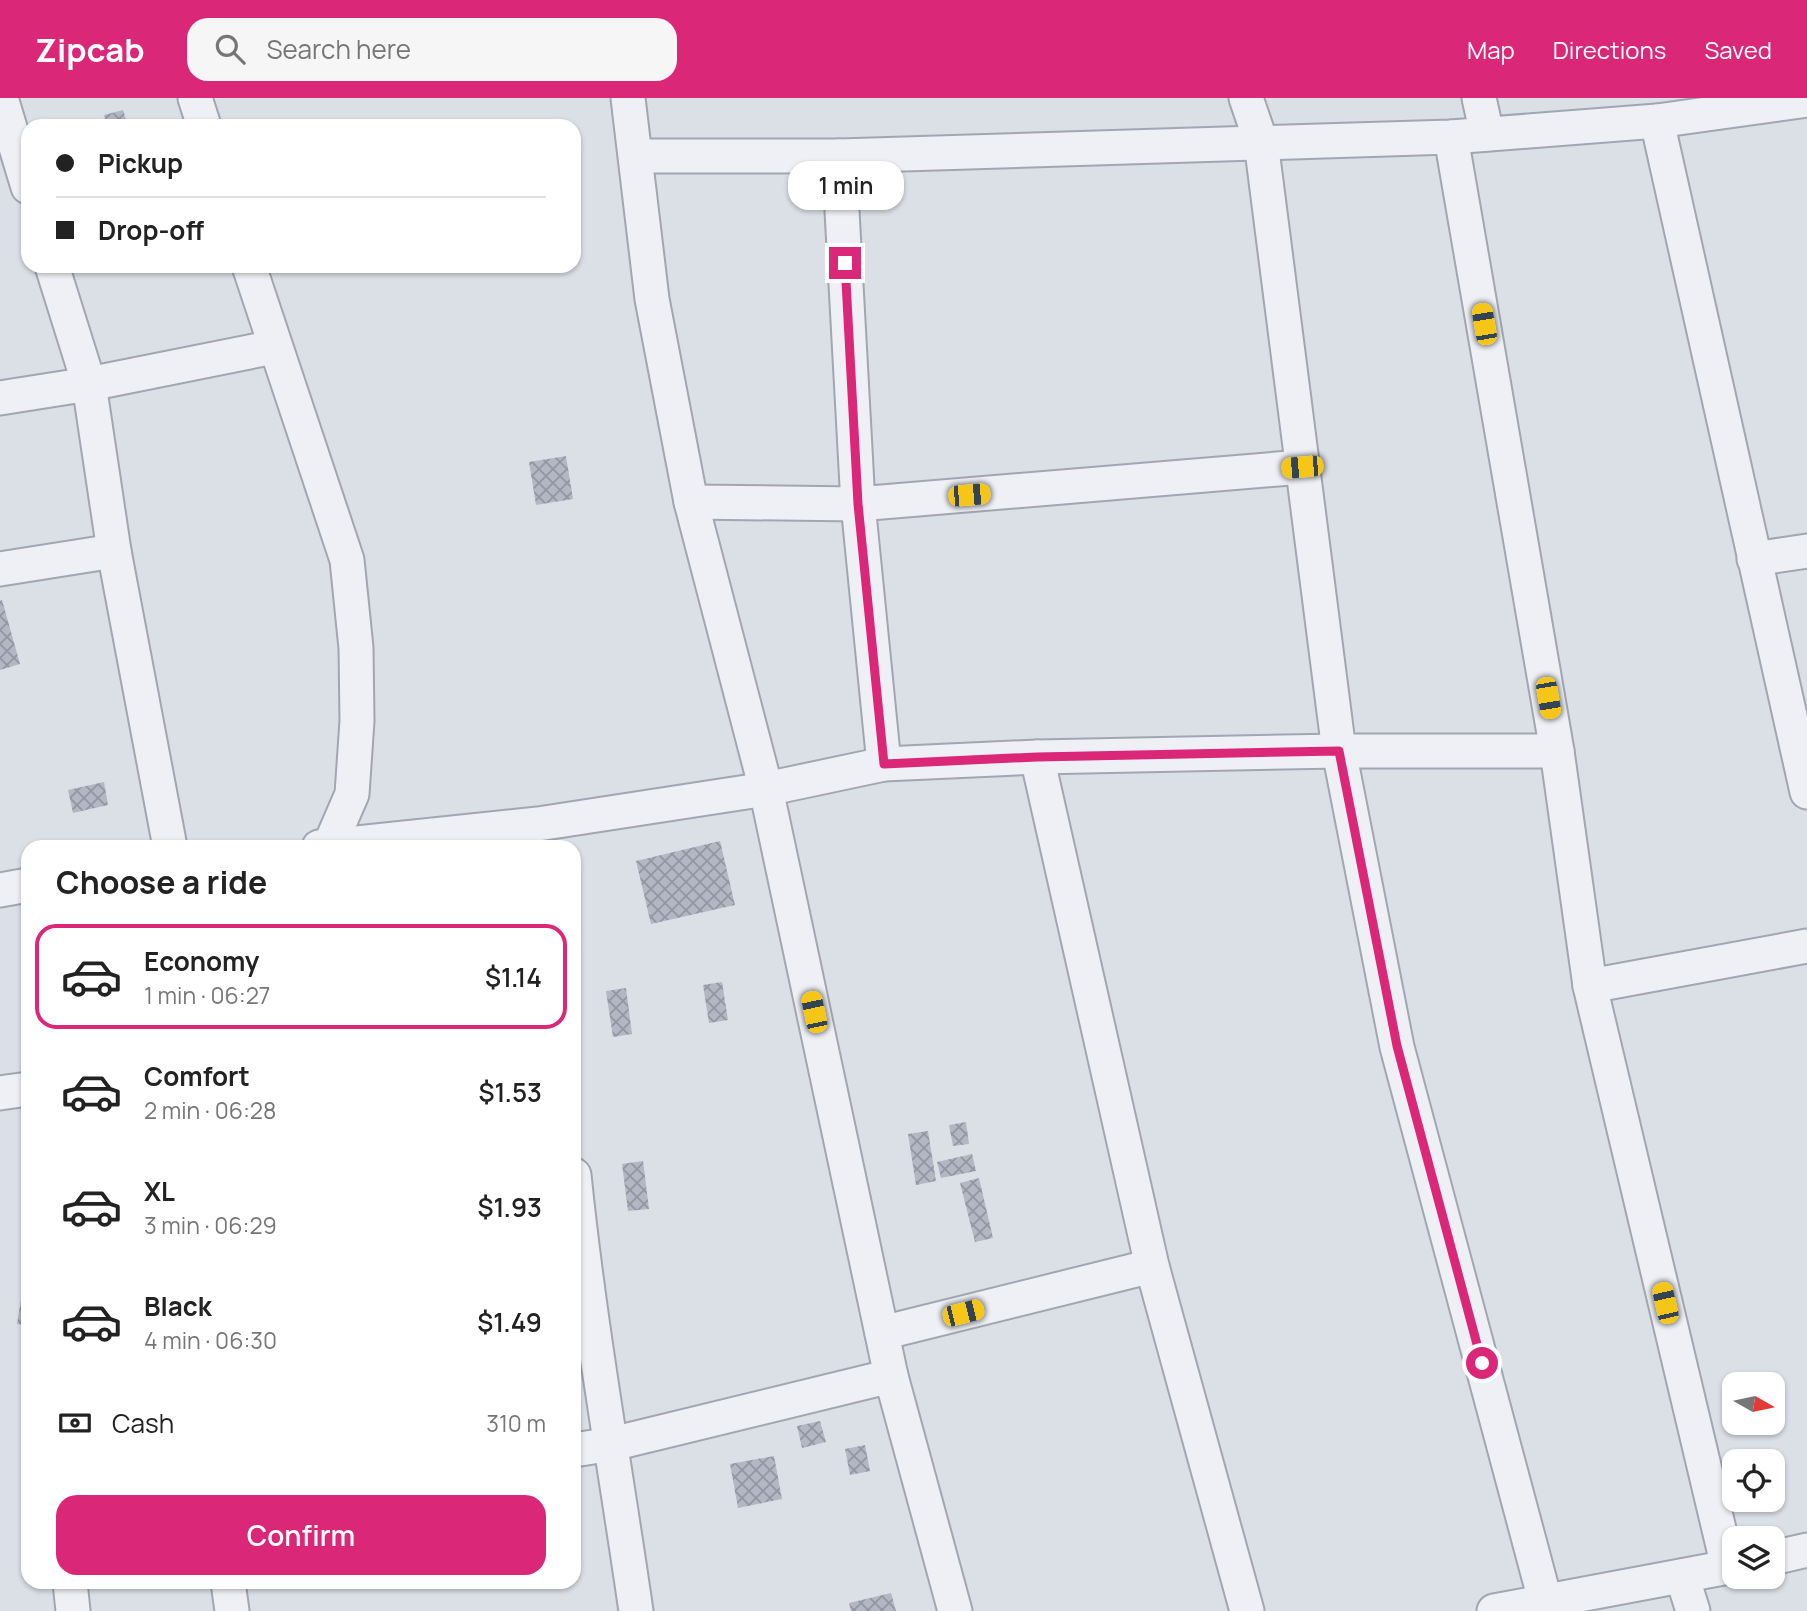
<!DOCTYPE html>
<html lang="en">
<head>
<meta charset="utf-8">
<style>
	:root { --surface:#fff; --page:#f6f6f6; --text:#222; --muted:#767676; --line:#e0e0e0; --accent:#db2777 }
	body { margin:0; font-family:Manrope,sans-serif; background:var(--page); color:var(--text); height:100vh; display:flex; flex-direction:column; font-size:26px; white-space:nowrap }
	* { box-sizing:border-box; margin:0 }
	p { font-size:23px; color:var(--muted) }
	.icon { flex:none; width:38px; height:38px; fill:none; stroke:currentColor; stroke-width:2; stroke-linecap:round; stroke-linejoin:round }
	.map { position:relative; flex:1; overflow:hidden }
	.sheet { position:absolute; left:21px; top:742px; width:560px; height:749px; display:flex; flex-direction:column; background:var(--surface); border-radius:21px; box-shadow:0 2px 5px #0004 }
	.sheet>* { flex:none }
	.guide { position:absolute; left:21px; top:21px; width:560px; height:154px; border-radius:21px; box-shadow:0 2px 5px #0004; display:grid; align-content:center; height:154px; padding:0 35px; background:var(--surface) }
	.needle { width:46px; rotate:99deg }
	.controls { position:absolute; left:1722px; top:1274px; display:grid; gap:14px }
	.controls a { display:grid; place-items:center; width:63px; height:63px; border-radius:14px; background:var(--surface); box-shadow:0 2px 5px #0004; font-size:35px }
	.end { position:absolute; width:32px; height:32px; margin:-16px; border:9px solid #db2777; background:#fff; box-shadow:0 0 0 4px #fff }
	.from { border-radius:50% }
	.bubble { position:absolute; height:49px; border-radius:21px; background:var(--surface); box-shadow:0 2px 5px #0004; font-size:23px; font-weight:600; line-height:49px; text-align:center }
	.car { position:absolute; width:21px; height:42px; margin:-21px -10px; border-radius:9px; box-shadow:0 0 5px 2px #0007; background:linear-gradient(#f5c518 24%,#345 0 40%,#f5c518 0 76%,#345 0 86%,#f5c518 0) }
	.guide b { display:flex; align-items:center; gap:24px; height:66px; font-size:26px }
	.guide b+b { border-top:2px solid var(--line) }
	.guide i { width:18px; height:18px; background:var(--text) }
	ul { padding:0; list-style:none }
	li { display:flex; align-items:center; gap:21px; height:105px; margin:0 14px 10px; padding:0 21px; border:4px solid transparent; border-radius:21px }
	li div { flex:1 }
	li b { display:block; font-size:26px }
	li em { font-style:normal; font-weight:600 }
	li.on { border-color:var(--accent) }
	li>.icon { width:63px; height:63px; stroke-width:1.5 }
	h2 { padding:0 35px; font-size:32px; line-height:84px }
	.pay { display:flex; align-items:center; gap:18px; height:77px; padding:0 35px; font-size:26px }
	.pay p { margin-inline-start:auto }
	.button { display:flex; gap:14px; margin-top:auto; padding:14px 35px }
	.button a { flex:1; height:80px; border-radius:21px; background:var(--accent); color:#fff; font-size:28px; font-weight:600; line-height:80px; text-align:center }
	header { display:flex; align-items:center; gap:42px; box-sizing:border-box; height:98px; padding:0 35px; background:var(--accent); color:#fff }
	header strong { font-size:33px }
	nav { display:flex; gap:38px; margin-inline-start:auto; font-size:24px }
	.search { width:490px; height:63px; background:var(--page); display:flex; align-items:center; gap:18px; box-sizing:border-box; padding:0 24px; border-radius:21px; color:var(--muted); font-size:26px }
	.map>svg:first-child { display:block }
	.building { fill:url(#building-cross-hatch) }
	.lines { fill:none; stroke-linecap:round; stroke-linejoin:round }
	.minor-casing { stroke:#a1a6b0; stroke-width:37 }
	.minor { stroke:#eef0f5; stroke-width:33 }
	.route { stroke:#db2777; stroke-width:9 }
</style>
</head>
<body>
<header>
<strong>Zipcab</strong>
<div class="search"><svg class="icon" aria-label="search" viewBox="0 0 24 24"><circle cx="10" cy="10" r="6"/><path d="M15 15l6 6"/></svg>Search here</div>
<nav><a>Map</a><a>Directions</a><a>Saved</a></nav>
</header>
<div class="map">
<svg width="1807" height="1513" viewBox="0 0 1807 1513">
	<defs>
		<pattern id="building-cross-hatch" width="8" height="8" patternUnits="userSpaceOnUse" patternTransform="scale(1.75)"><rect width="8" height="8" fill="#b2b8c3"/><path d="M0 0l8 8M0 8l8-8" fill="none" stroke="#9196a0"/></pattern>
	</defs>
	<rect width="100%" height="100%" fill="#dbdfe6"/>
	<g class="building">
		<path d="M123,12L128,28H107L104,17Z"/>
		<path d="M566,358L573,401L536,407L529,364Z"/>
		<path d="M2,502L20,566L0,572V503Z"/>
		<path d="M104,684L108,707L73,715L68,692Z"/>
		<path d="M720,743L735,807L651,826L636,763Z"/>
		<path d="M722,884L728,922L709,925L703,887Z"/>
		<path d="M626,890L632,936L613,939L606,893Z"/>
		<path d="M966,1024L969,1046L953,1048L949,1027Z"/>
		<path d="M928,1033L936,1083L916,1087L908,1036Z"/>
		<path d="M972,1056L976,1073L941,1080L937,1064Z"/>
		<path d="M643,1063L649,1111L628,1113L622,1066Z"/>
		<path d="M979,1080L993,1140L975,1144L960,1085Z"/>
		<path d="M22,1196L28,1197V1227L17,1226Z"/>
		<path d="M820,1323L826,1344L802,1350L797,1328Z"/>
		<path d="M865,1347L870,1373L850,1377L845,1351Z"/>
		<path d="M774,1358L782,1401L738,1410L730,1366Z"/>
		<path d="M891,1495L896,1513H851L849,1505Z"/>
	</g>
	<g class="lines">
		<g class="minor-casing">
			<g id="minor">
				<path d="M1,0L28,89"/>
				<path d="M195,0L204,28"/>
				<path d="M628,0L652,201L691,404L766,691L891,1278L955,1513"/>
				<path d="M1246,0L1261,44L1339,653L1397,949L1545,1502"/>
				<path d="M1479,0L1487,36"/>
				<path d="M1657,23L1807,694"/>
				<path d="M1451,39L1557,653L1590,888L1728,1469"/>
				<path d="M637,58H839L1451,39L1657,23L1807,2"/>
				<path d="M839,58L858,406L884,666"/>
				<path d="M52,168L89,286L114,453L170,749"/>
				<path d="M249,168L347,462L356,550L357,623L352,696L329,749"/>
				<path d="M0,300L89,286L274,249"/>
				<path d="M691,404L858,406L1302,369"/>
				<path d="M1754,461L1807,453"/>
				<path d="M0,471L114,453"/>
				<path d="M1037,659L1152,1168L1247,1513"/>
				<path d="M319,749L538,726L766,691L884,666L1037,659L1339,653H1557"/>
				<path d="M0,792L28,787"/>
				<path d="M1590,888L1807,848"/>
				<path d="M0,995L28,991"/>
				<path d="M574,1077C589,1223 615,1368 636,1513"/>
				<path d="M882,1235L1152,1168"/>
				<path d="M574,1352L612,1346L891,1278"/>
				<path d="M1773,1460L1807,1452"/>
				<path d="M1682,1478L1693,1513"/>
				<path d="M70,1484L73,1513"/>
				<path d="M228,1484L232,1513"/>
				<path d="M1494,1513L1734,1468"/>
			</g>
		</g>
		<use href="#minor" class="minor"/>
	</g>
	<g class="lines">
		<path class="route" d="M845,165L858,406L884,666L1037,659L1339,653L1397,948L1482,1265"/>
	</g>
</svg>
<div class="controls">
<a><svg class="needle" viewBox="-14 -14 28 28"><path d="M0-13l5 13h-10z" fill="#e53935"/><path d="M0 13l5-13h-10z" fill="#767676"/></svg></a>
<a><svg class="icon" aria-label="locate" viewBox="0 0 24 24"><circle cx="12" cy="12" r="6"/><path d="M12 2v4M12 18v4M2 12h4M18 12h4"/></svg></a>
<a><svg class="icon" aria-label="layers" viewBox="0 0 24 24"><path d="M12 4l9 5-9 5-9-5zM3 14l9 5 9-5"/></svg></a>
</div>
<i class="end from" style="left:1482px;top:1265px"></i>
<i class="end" style="left:845px;top:165px"></i>
<div class="bubble" style="left:788px;top:63px;width:116px">1 min</div>
<i class="car" style="left:1484px;top:226px;rotate:350deg"></i>
<i class="car" style="left:1302px;top:369px;rotate:265deg"></i>
<i class="car" style="left:969px;top:397px;rotate:85deg"></i>
<i class="car" style="left:1548px;top:600px;rotate:170deg"></i>
<i class="car" style="left:814px;top:914px;rotate:348deg"></i>
<i class="car" style="left:1665px;top:1205px;rotate:347deg"></i>
<i class="car" style="left:963px;top:1215px;rotate:76deg"></i>
<div class="guide">
<b><i class="from"></i>Pickup</b>
<b><i></i>Drop-off</b>
</div>
<section class="sheet">
<h2>Choose a ride</h2>
<ul>
<li class="on"><svg class="icon" aria-label="car" viewBox="0 0 24 24"><path d="M5 17H2v-5l4-1 3-4h7l3 4 3 1v5h-3M9 17h6M6 11h13"/><circle cx="7" cy="17" r="2"/><circle cx="17" cy="17" r="2"/></svg><div><b>Economy</b><p>1 min · 06:27</p></div><em>$1.14</em></li>
<li><svg class="icon" aria-label="car" viewBox="0 0 24 24"><path d="M5 17H2v-5l4-1 3-4h7l3 4 3 1v5h-3M9 17h6M6 11h13"/><circle cx="7" cy="17" r="2"/><circle cx="17" cy="17" r="2"/></svg><div><b>Comfort</b><p>2 min · 06:28</p></div><em>$1.53</em></li>
<li><svg class="icon" aria-label="car" viewBox="0 0 24 24"><path d="M5 17H2v-5l4-1 3-4h7l3 4 3 1v5h-3M9 17h6M6 11h13"/><circle cx="7" cy="17" r="2"/><circle cx="17" cy="17" r="2"/></svg><div><b>XL</b><p>3 min · 06:29</p></div><em>$1.93</em></li>
<li><svg class="icon" aria-label="car" viewBox="0 0 24 24"><path d="M5 17H2v-5l4-1 3-4h7l3 4 3 1v5h-3M9 17h6M6 11h13"/><circle cx="7" cy="17" r="2"/><circle cx="17" cy="17" r="2"/></svg><div><b>Black</b><p>4 min · 06:30</p></div><em>$1.49</em></li>
</ul>
<div class="pay"><svg class="icon" aria-label="cash" viewBox="0 0 24 24"><path d="M3 7h18v10H3z"/><circle cx="12" cy="12" r="2"/></svg>Cash<p>310 m</p></div>
<div class="button"><a>Confirm</a></div>
</section>
</div>
</body>
</html>
